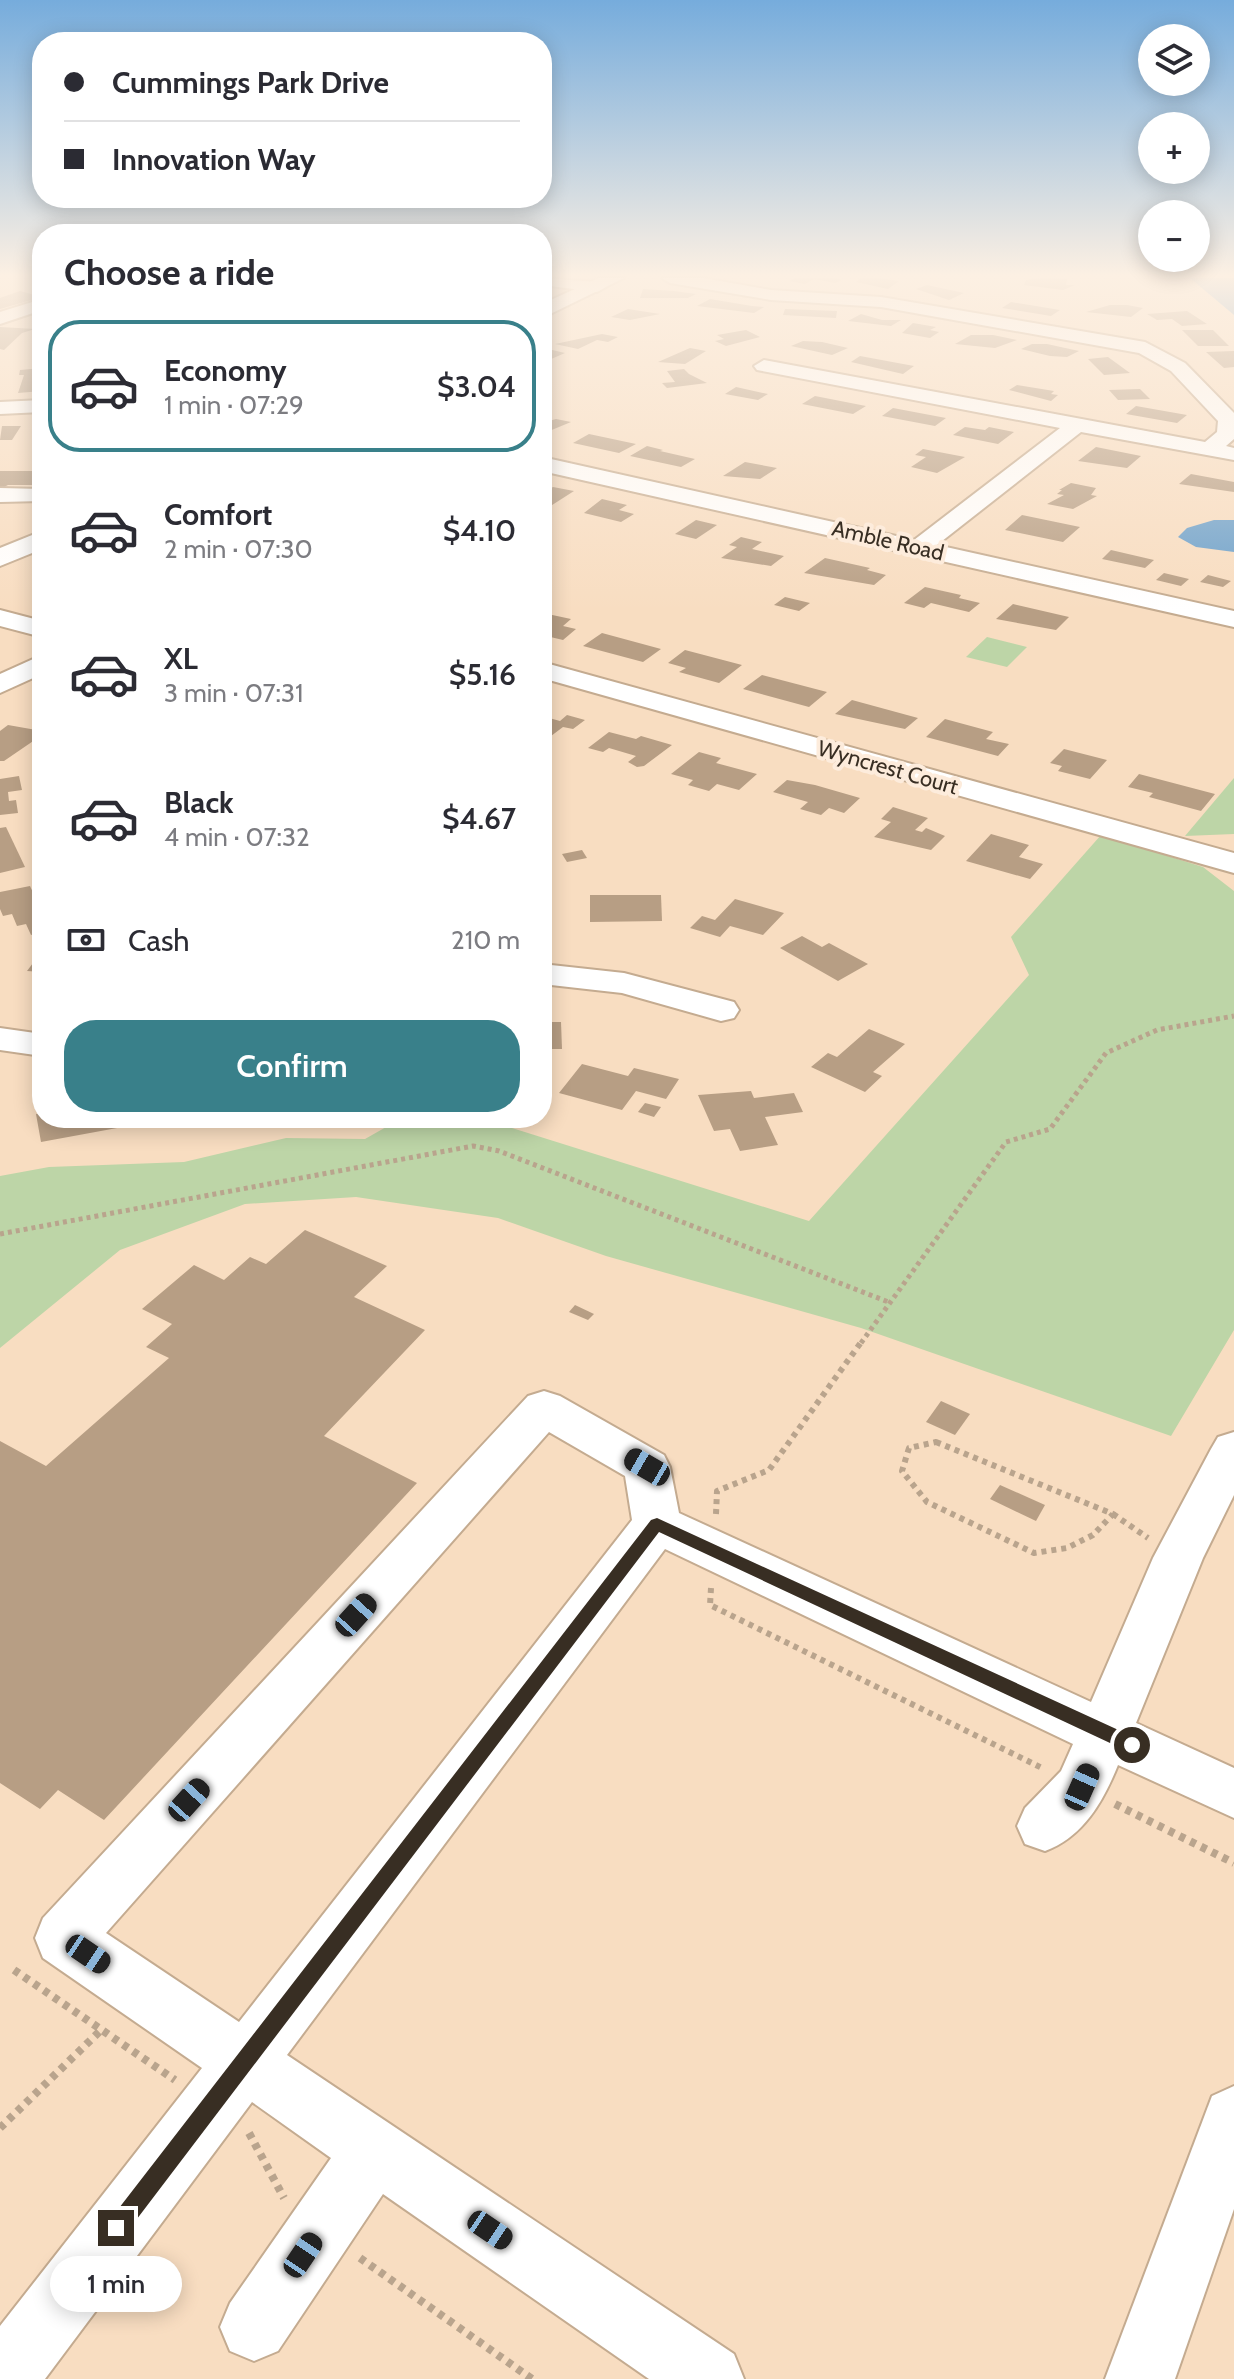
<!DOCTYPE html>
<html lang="en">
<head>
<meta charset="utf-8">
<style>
	:root { --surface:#fff; --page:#f2f2f3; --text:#2b2b33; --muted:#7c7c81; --line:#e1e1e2; --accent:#39808a }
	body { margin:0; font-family:Cabin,sans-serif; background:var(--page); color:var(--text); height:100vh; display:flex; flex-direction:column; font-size:30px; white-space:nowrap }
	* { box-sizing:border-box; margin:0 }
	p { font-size:26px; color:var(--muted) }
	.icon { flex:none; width:44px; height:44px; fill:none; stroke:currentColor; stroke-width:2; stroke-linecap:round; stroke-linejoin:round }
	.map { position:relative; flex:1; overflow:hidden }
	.sheet { position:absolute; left:32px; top:224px; width:520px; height:904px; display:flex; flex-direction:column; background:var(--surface); border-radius:32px; box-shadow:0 4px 20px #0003 }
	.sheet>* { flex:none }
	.banner { position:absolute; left:32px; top:32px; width:520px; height:176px; border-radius:32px; box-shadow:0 4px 20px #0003; display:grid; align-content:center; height:176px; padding:0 32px; background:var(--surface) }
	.buttons { position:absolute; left:1138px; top:24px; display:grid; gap:16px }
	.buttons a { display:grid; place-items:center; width:72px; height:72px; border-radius:50%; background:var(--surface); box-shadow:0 4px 20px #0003; font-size:40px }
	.end { position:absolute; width:36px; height:36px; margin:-18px; border:10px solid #382e23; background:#fff; box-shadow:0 0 0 4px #fff }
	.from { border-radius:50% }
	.bubble { position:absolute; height:56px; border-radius:28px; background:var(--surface); box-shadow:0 4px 20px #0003; font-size:26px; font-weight:600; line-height:56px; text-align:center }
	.car { position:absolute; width:24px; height:48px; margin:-24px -12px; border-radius:10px; box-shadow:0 0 6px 2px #0007; background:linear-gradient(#222 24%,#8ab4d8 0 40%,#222 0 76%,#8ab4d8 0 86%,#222 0) }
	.banner b { display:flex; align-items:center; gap:28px; height:76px; font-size:30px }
	.banner b+b { border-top:2px solid var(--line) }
	.banner i { width:20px; height:20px; background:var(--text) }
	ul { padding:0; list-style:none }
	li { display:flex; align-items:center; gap:24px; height:132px; margin:0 16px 12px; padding:0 16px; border:4px solid transparent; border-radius:32px }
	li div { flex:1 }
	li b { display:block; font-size:30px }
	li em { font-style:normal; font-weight:600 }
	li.current { border-color:var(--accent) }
	li>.icon { width:72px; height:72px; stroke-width:1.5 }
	h2 { padding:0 32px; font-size:36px; line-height:96px }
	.pay { display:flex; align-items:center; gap:20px; height:88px; padding:0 32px; font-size:30px }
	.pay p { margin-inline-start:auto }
	.cta { display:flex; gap:16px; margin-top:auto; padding:16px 32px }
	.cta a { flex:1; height:92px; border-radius:32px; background:var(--accent); color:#fff; font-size:32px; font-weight:600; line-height:92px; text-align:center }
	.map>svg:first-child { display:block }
	.green { fill:#bdd5a7 }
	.water { fill:#6ba0cb }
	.building { fill:#b79e84 }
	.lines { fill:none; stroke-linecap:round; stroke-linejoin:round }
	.minor-casing { stroke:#c4ab90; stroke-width:4 }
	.major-casing { stroke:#c4ab90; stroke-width:4 }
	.path-far2 { stroke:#b9a48d; stroke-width:5; stroke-dasharray:4 4; stroke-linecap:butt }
	.path-far1 { stroke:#b9a48d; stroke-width:6; stroke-dasharray:5 5; stroke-linecap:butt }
	.path { stroke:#b9a48d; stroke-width:8; stroke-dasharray:6 6; stroke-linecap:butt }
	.minor { fill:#fff; fill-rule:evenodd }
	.major { fill:#fff; fill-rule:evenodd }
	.route { fill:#382e23 }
	.labels { text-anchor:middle; stroke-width:8; stroke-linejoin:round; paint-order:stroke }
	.far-street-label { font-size:22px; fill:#382e23; stroke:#fdecdc }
</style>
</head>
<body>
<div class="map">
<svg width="1234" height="2379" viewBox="0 0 1234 2379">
	<rect width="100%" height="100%" fill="#f8ddc1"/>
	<g class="green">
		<path d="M987,637L1027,647L1007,667L966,657Z"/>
		<path d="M1234,778V834L1185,836Z"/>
		<path d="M1101,835L1203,867L1234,891V1330L1171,1436L861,1328L606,1256L498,1218L356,1197L245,1204L120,1250L0,1348V1176L49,1167L184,1162L286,1138L365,1139L402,1118H480L809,1221L1029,975L1011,937Z"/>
	</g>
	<g class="water">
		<path d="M1190,278H1234V315Z"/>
		<path d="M1214,520H1234V552L1196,547L1178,537L1187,528Z"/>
	</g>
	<g class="building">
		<path d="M795,278H834L842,280L835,283L814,279L805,284L789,281Z"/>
		<path d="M861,278H878L899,281L888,289L856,282Z"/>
		<path d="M1042,278L1067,279L1066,285H1075L1063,290L1024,285L1026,280Z"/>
		<path d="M927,285L964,293L949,300L916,289Z"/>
		<path d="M643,289L674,291L696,294L688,298H640Z"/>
		<path d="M20,291L42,297L0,309V298Z"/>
		<path d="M710,299L752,306L764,307L754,313L697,306Z"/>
		<path d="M1011,302L1060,310L1051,316L1002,308Z"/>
		<path d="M1110,305H1127L1143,308L1131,317L1086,312Z"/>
		<path d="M628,309L660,314L630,320L611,317Z"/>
		<path d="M785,309L837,311L836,318L783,315Z"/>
		<path d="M1187,311L1207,324L1182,326L1172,319L1157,320L1147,314Z"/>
		<path d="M861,314L882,320H901L891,326L848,321Z"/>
		<path d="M913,323L936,327L930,330L939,332L930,338L902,333Z"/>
		<path d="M0,327L35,329L22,333L4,350L0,349Z"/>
		<path d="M746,330L760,337L726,346L715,341L724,339L717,335Z"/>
		<path d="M1182,330H1213L1229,346H1198Z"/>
		<path d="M602,334L618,337L608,342L597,340L578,349L555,344Z"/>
		<path d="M971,335H993L1017,340L995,348L955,344Z"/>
		<path d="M803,341L822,342L848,348L832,355L791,346Z"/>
		<path d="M1032,344H1047L1079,351L1067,357L1050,356L1021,349Z"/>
		<path d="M690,348L706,351L685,364L658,362Z"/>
		<path d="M548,349L565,353L542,363V352Z"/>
		<path d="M1234,351V367L1224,368L1206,352Z"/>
		<path d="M860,356L914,366L903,374L851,362Z"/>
		<path d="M1108,357L1130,373L1104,375L1088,359Z"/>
		<path d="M42,368V391L18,393L24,375H19L20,370Z"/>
		<path d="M684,369L689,374L707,383L667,388L662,383L675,382L667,371Z"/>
		<path d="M1017,385L1054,391L1051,394L1058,395L1051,401L1009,390Z"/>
		<path d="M736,387L768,394L758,400L725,394Z"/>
		<path d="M1140,389L1150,399L1118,400L1109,390Z"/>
		<path d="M815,396L866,406L853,414L802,404Z"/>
		<path d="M1136,406L1187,415L1177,423L1126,414Z"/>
		<path d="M893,408L946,418L935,426L882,416Z"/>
		<path d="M556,419L571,422L542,434V423Z"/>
		<path d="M2,426H21L12,440H0Z"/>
		<path d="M965,427L985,430L989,427L1014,432L998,444L953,435Z"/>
		<path d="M589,434L636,444L619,453L573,443Z"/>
		<path d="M647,446L663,450L660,451L695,459L681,467L630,456Z"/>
		<path d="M1096,447L1141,456L1127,468L1078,461Z"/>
		<path d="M923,449L965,457L937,473L911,467L926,457L915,455Z"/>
		<path d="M745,462L777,468L760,479L723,476Z"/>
		<path d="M0,471H42V485H8L0,489Z"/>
		<path d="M1191,474L1234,482V492L1179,484Z"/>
		<path d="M1071,483L1096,488L1091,495L1097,496L1073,509L1047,504L1064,495L1057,494L1062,490H1059Z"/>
		<path d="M553,487L574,491L549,507L542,505V493Z"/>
		<path d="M602,499L627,505L619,510L634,514L621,522L584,513Z"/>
		<path d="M1022,515L1080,527L1063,542L1005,530Z"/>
		<path d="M696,520L717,525L696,539L675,534Z"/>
		<path d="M741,537L762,542L752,549L784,556L771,566L721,558L737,547L729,545Z"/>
		<path d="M1111,550L1154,560L1145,568L1102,559Z"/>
		<path d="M825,558L870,568L867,570L886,575L874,585L804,573Z"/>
		<path d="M1164,573L1189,579L1181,586L1156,580Z"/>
		<path d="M1208,575L1231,581L1223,587L1200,582Z"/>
		<path d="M925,587L961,595L959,598L980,603L969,612L931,603L924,608L904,603Z"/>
		<path d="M785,597L810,603L799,611L774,605Z"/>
		<path d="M1013,604L1069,617L1056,630L996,619Z"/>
		<path d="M542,609L547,610L543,613L571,619L563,626L576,629L563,640L542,635L545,632L542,631Z"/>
		<path d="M602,633L661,649L643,662L583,646Z"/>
		<path d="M685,650L742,665L719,683L679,672L686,668L668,663Z"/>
		<path d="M762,675L827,692L809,707L743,689Z"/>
		<path d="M852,700L918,718L905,729L835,714Z"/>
		<path d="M567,715L585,720L573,729L563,727L547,739L542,738V716L560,721Z"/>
		<path d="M945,719L993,732L986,739L1009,744L998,756L926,737Z"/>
		<path d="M8,725L42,731V735L4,761H0V731Z"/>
		<path d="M609,732L636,739L641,736L672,745L644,766L637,767L628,762L636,756L609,748L603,752L588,748Z"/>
		<path d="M1064,749L1107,760L1090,779L1058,771L1062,766L1050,763Z"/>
		<path d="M699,752L721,758L716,763L757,774L739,790L717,784L709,791L688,785L693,780L671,774Z"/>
		<path d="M1139,774L1215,794L1201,811L1149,797L1153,793L1128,787Z"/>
		<path d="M19,776L22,790L8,792L9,801L16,800L18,813L0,815V779Z"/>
		<path d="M787,780L815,785L860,798L844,813L829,808L821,815L800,809L808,802L773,792Z"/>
		<path d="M893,807L928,818L915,830L922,832L926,828L945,836L931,850L874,837L891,822L881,819Z"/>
		<path d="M6,827L25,867L0,873V828Z"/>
		<path d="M991,834L1029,845L1019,857L1043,864L1030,879L966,861Z"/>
		<path d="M582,850L587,858L567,862L562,854Z"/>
		<path d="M30,886L35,897L42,896V932L31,935L26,924L17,926L12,914L3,916L0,909V892Z"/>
		<path d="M590,895H661L662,921L590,922Z"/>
		<path d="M735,899L784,913L763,935L730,926L720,937L690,928L702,916L715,920Z"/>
		<path d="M802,936L822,947L829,943L868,964L838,981L780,948Z"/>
		<path d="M42,951V972L27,971Z"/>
		<path d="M542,1022H561L562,1049H542Z"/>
		<path d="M869,1029L905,1044L873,1072L882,1076L865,1092L811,1067L828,1053L837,1057Z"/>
		<path d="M582,1064L628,1076L634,1068L679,1079L666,1099L636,1091L622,1110L559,1093Z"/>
		<path d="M751,1091L754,1098L794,1093L803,1112L765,1117L778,1145L740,1151L730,1129L714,1131L698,1095Z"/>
		<path d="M645,1103L661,1107L654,1117L638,1112Z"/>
		<path d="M42,1113V1118H126L128,1126L41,1142L36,1114Z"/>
		<path d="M305,1230L387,1266L354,1297L425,1330L324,1436L417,1483L104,1820L58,1790L40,1809L0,1783V1441L46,1466L169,1358L146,1347L172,1324L142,1309L194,1265L224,1280L250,1257L266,1264Z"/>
		<path d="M575,1305L594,1314L588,1320L569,1312Z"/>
		<path d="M941,1401L970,1414L955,1435L926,1422Z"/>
		<path d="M1000,1485L1045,1505L1036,1521L990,1499Z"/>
	</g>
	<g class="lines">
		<g class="minor-casing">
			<g id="minor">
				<path d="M542,278L597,282L606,287L597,292L542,285Z"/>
				<path d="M662,278H703L771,290L881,297L1145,342L1185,363L1234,413V439L1226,446L1234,448V460L1081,432L937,545L1234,611V627L542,471V457L914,540L1060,428L757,370L754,366L764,360L1205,442L1217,432L1218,421L1171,371L1139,353L881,307L771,300L670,283Z"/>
				<path d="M42,299V310L0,324V312Z"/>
				<path d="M42,400V412L0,414V402Z"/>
				<path d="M0,488L42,489V501L0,502Z"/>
				<path d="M0,610L42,621V637L0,626Z"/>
				<path d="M42,655V674L0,693V674Z"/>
				<path d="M542,662L1234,853V873L542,678Z"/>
				<path d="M542,964L624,973L734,1002L739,1010L734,1018L721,1021L622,993L542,984Z"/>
				<path d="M0,1028L42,1034V1056L0,1050Z"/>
				<path d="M544,1391L560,1396L664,1455L670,1467L679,1513L1091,1702L1153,1558L1211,1449L1218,1437L1234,1432V1495L1203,1558L1136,1723L1234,1768V1818L1118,1765C1103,1802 1083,1837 1045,1851L1025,1844L1017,1826L1025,1808L1061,1771L1073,1744L665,1549L287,2055L734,2354L744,2379H649L383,2194L278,2351L254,2361L230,2351L220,2327L230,2303L331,2158L252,2102L45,2379H0V2326L202,2068L43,1958L35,1938L43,1918L528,1396ZM549,1432L625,1476L632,1520L239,2022L106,1933Z"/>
				<path d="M1234,2086V2209L1175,2379H1105L1212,2096Z"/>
			</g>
		</g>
		<g class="major-casing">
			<g id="major">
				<path d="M599,278H624L542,318V304Z"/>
				<path d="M42,531V549L0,566V548Z"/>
			</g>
		</g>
		<g class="path-far2">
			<path d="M0,1234L473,1146L499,1151L891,1303"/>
			<path d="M861,1343L1006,1142L1050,1129L1106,1053L1157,1030L1234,1016"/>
		</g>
		<g class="path-far1">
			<path d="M936,1442L1113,1514L1093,1535L1067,1548L1034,1553L927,1502L902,1471L909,1448Z"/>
			<path d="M716,1514L717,1491L769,1470L862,1341"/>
			<path d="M1113,1514L1148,1538"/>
			<path d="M711,1588L710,1605L1042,1768"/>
		</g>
		<g class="path">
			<path d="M1115,1804L1234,1863"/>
			<path d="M14,1970L175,2080"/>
			<path d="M0,2128L100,2031"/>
			<path d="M249,2133L284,2198"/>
			<path d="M360,2258L532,2379"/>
		</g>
		<use href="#minor" class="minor"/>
		<use href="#major" class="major"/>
	</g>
	<linearGradient id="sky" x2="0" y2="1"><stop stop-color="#76acdc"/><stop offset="0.45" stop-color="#fcf0e3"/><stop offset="1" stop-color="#fcf0e3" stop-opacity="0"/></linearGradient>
	<rect width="1234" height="611" fill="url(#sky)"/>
	<path class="route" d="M657,1518L1138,1739L1140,1745L1132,1752L1125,1750L659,1532L124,2236L116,2239L109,2236L106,2228L109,2221L651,1520Z"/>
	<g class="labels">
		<g class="far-street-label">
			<text transform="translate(888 540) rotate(13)" y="8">Amble Road</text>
			<text transform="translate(888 767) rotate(16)" y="8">Wyncrest Court</text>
		</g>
	</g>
</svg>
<div class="buttons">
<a><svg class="icon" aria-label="layers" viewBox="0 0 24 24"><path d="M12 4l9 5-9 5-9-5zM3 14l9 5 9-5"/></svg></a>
<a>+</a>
<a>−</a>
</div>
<i class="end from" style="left:1132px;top:1745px"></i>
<i class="end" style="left:116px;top:2228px"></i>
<div class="bubble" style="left:50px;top:2256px;width:132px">1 min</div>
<i class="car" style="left:647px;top:1467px;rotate:300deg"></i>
<i class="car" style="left:356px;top:1615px;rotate:42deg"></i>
<i class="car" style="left:1082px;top:1787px;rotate:24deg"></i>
<i class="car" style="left:189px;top:1800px;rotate:42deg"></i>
<i class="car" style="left:88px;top:1954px;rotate:124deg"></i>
<i class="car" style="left:490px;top:2230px;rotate:124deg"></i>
<i class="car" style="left:303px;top:2255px;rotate:34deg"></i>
<div class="banner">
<b><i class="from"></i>Cummings Park Drive</b>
<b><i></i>Innovation Way</b>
</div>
<section class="sheet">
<h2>Choose a ride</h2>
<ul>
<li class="current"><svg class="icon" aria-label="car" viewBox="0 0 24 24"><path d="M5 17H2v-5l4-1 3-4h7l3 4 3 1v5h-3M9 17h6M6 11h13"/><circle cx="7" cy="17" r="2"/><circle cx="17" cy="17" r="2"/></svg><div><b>Economy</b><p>1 min · 07:29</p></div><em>$3.04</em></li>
<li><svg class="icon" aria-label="car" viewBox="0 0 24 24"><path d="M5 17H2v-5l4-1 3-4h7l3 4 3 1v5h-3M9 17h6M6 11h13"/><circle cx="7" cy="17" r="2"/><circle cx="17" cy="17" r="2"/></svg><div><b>Comfort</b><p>2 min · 07:30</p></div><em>$4.10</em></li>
<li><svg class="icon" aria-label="car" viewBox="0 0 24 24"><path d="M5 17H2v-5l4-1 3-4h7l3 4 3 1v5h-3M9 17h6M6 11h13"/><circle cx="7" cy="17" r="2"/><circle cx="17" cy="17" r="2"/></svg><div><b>XL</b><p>3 min · 07:31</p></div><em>$5.16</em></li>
<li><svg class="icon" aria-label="car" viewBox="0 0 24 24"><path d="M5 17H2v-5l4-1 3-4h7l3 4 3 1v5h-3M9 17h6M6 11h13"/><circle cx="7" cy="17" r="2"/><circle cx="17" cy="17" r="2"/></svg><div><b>Black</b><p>4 min · 07:32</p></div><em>$4.67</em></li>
</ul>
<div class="pay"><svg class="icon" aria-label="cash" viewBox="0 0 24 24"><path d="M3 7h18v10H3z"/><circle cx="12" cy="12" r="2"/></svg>Cash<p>210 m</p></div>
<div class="cta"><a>Confirm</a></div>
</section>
</div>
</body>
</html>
